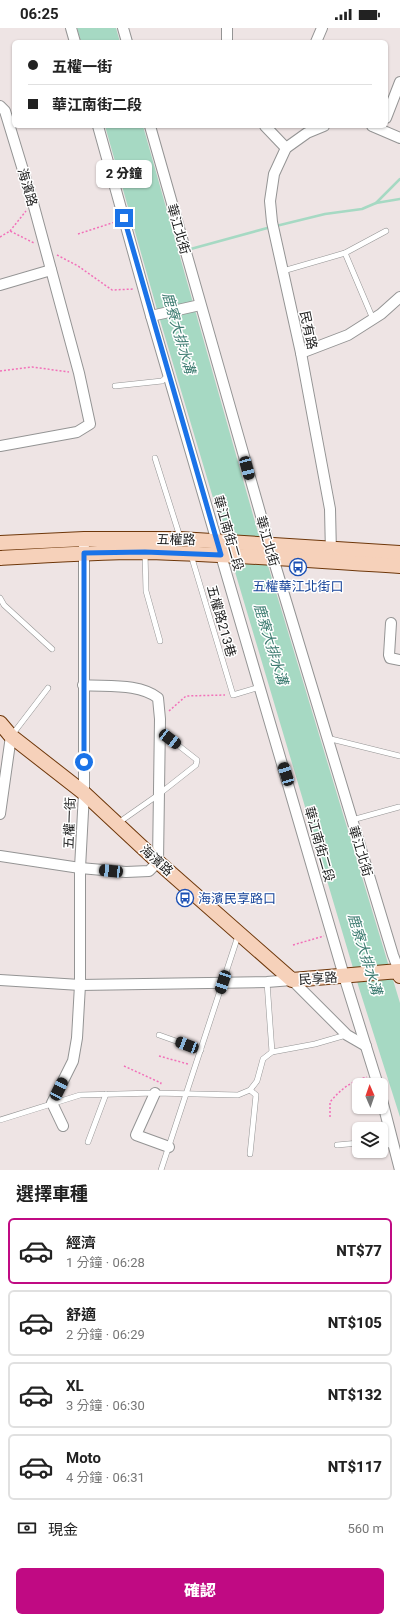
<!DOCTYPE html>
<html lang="zh-TW">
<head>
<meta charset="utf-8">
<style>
	:root { --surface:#fff; --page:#f2f2f2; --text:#222; --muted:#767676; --line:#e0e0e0; --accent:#c00a83 }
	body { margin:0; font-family:Roboto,"Noto Sans TC",sans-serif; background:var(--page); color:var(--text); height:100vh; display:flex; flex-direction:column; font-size:15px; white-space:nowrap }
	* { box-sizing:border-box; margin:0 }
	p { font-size:13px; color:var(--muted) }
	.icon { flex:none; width:22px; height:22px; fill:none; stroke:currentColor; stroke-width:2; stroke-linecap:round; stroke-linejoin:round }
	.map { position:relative; height:1142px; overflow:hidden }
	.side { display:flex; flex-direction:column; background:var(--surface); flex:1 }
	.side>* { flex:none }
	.guide { position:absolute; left:12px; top:12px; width:376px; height:88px; border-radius:6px; box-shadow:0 1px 3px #0004; display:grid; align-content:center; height:88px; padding:0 16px; background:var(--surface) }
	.needle { width:26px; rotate:358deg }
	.buttons { position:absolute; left:352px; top:1050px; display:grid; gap:8px }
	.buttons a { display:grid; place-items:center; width:36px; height:36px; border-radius:6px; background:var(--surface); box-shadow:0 1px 3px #0004; font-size:20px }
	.end { position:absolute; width:18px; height:18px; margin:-9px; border:5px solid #1a73e8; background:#fff; box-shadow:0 0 0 2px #fff }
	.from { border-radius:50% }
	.bubble { position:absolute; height:28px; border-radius:6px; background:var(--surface); box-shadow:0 1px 3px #0004; font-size:13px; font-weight:800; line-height:28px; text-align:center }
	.car { position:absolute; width:12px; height:24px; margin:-12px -6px; border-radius:5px; box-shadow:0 0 3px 1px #0007; background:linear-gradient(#222 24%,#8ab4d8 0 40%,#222 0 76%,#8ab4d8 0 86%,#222 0) }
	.guide b { display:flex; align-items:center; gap:14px; height:38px; font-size:15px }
	.guide b+b { border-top:1px solid var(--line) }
	.guide i { width:10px; height:10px; background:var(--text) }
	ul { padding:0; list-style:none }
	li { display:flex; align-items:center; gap:12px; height:66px; margin:0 8px 6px; padding:0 8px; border:2px solid var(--line); border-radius:6px }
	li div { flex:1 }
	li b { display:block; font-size:15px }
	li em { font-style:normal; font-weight:800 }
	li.current { border-color:var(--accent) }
	li>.icon { width:36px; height:36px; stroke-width:1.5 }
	h2 { padding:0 16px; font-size:18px; line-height:48px }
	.pay { display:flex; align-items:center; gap:10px; height:44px; padding:0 16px; font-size:15px }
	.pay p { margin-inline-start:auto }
	.primary-button { display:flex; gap:8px; margin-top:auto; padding:8px 16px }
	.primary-button a { flex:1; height:46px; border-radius:6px; background:var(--accent); color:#fff; font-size:16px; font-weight:800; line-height:46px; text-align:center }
	.status { display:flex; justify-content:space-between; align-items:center; height:28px; padding:0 20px; background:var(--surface); direction:ltr }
	.status svg { height:11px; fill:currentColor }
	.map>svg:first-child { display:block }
	.water { fill:#a6d9c3 }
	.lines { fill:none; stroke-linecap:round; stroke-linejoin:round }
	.stream { stroke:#a6d9c3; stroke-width:2.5 }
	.lane-casing { stroke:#949494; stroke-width:6 }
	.street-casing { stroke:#949494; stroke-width:12 }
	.secondary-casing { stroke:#6e370a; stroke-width:16 }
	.path { stroke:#f270b9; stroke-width:1.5; stroke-dasharray:2 2; stroke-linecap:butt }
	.lane { stroke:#fff; stroke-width:5 }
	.street { stroke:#fff; stroke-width:10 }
	.secondary { stroke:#f6d1ba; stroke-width:14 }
	.route { stroke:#1a73e8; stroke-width:5 }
	.labels { text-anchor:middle; stroke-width:3; stroke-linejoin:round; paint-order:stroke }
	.street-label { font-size:13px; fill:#1d1d1d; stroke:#fff }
	.transit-label { font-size:13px; fill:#164399; stroke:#fff }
	.water-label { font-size:14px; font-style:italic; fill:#3c7b70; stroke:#fff }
</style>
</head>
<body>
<div class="status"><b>06:25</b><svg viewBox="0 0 49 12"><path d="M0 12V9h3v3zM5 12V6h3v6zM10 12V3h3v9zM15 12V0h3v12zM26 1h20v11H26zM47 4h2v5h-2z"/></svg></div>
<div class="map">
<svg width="400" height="1142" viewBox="0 0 400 1142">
	<rect width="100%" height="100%" fill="#eee4e4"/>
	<g class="water">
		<path d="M77,0H116L120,14H81Z"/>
		<path d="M105,98H143L257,501L400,975V1089L359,960L160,292Z"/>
	</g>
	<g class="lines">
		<g class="stream">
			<path d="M376,175L400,151"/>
			<path d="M276,198L325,186L362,181L376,175L400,171"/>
			<path d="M187,222L271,199"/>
		</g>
		<g class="lane-casing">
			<g id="lane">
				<path d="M345,225L373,291"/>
				<path d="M283,243L345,225L386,203"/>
				<path d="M115,358L162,353L168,348"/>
				<path d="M155,430L180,509"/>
				<path d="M145,525L146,563L160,613"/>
				<path d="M191,527L233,667L260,659"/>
				<path d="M0,570L4,577L52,621"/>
				<path d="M12,707L48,660"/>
				<path d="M327,710L400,728"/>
				<path d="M352,792L399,779"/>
				<path d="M118,795L158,767L196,737L197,732L160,703"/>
				<path d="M267,954L272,1024"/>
				<path d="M159,1007L201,1022"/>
				<path d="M0,1092L80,1067L155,1065L238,1067L250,1062L257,1053L263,1031L272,1024L315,1016L346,1007"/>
				<path d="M88,1114L106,1066"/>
				<path d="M337,1117L359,1115"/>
				<path d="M381,1118L393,1116"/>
				<path d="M250,1126L256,1067L250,1062"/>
				<path d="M161,1142L238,908"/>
			</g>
		</g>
		<g class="street-casing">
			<g id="street">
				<path d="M71,0L75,14"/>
				<path d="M123,0L127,14"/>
				<path d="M227,0V14"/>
				<path d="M316,14L322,0"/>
				<path d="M0,78L5,83L33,175L79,345L90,396L77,404L0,418"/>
				<path d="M386,90L400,54"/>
				<path d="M98,98L151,288L344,948L378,1057"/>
				<path d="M150,98L273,530L393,927L399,943H400"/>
				<path d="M265,98L286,120"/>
				<path d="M324,98L307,105L286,120L274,146L270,173L272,194L301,325L330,481L331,526"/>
				<path d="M372,98L400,110"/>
				<path d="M0,257L51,242"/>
				<path d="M151,288L200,277"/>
				<path d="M301,325L348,307L381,286L400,269"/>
				<path d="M391,595L389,627L390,630L400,632"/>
				<path d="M0,786L11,708L8,707"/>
				<path d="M0,828L80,840L126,844L149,843L158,834L160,691L158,670C139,655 107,659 83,657"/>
				<path d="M0,952L80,957L267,954L292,952L347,1007L366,1018"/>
				<path d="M155,1065L136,1107L169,1119"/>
				<path d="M381,1068L400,1142"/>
				<path d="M63,1098L52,1075L73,1033L77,1010L80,957V840L84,765V519"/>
			</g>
		</g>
		<g class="secondary-casing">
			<g id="secondary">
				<path d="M0,515L84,511H180L400,525"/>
				<path d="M0,530C49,527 97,524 146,524C230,526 315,533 400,538"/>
				<path d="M0,695L11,708L84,765L158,834L292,952L399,943L400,948"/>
			</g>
		</g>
		<g class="path">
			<path d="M10,203L26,183"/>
			<path d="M78,206L115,194"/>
			<path d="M0,209L10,203L34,215"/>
			<path d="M57,227L78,238L112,262L134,261"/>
			<path d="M0,343L32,339L69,344"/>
			<path d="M169,683L186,668L225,667"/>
			<path d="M293,917L324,908"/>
			<path d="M159,1028L188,1036"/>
			<path d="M124,1038L161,1055L160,1057"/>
			<path d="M330,1089V1074C340,1062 351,1053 367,1049"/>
		</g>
		<use href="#lane" class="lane"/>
		<use href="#street" class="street"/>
		<use href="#secondary" class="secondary"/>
	</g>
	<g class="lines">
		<path class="route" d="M84,734V525L145,524L221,527L124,190"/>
	</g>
	<defs>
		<g id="bus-ring" transform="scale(0.9)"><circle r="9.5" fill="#fff" stroke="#1a4fb4" stroke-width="1.5"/><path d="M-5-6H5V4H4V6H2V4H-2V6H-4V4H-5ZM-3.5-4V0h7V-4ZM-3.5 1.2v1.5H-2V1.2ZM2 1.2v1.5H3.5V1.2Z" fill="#1a4fb4"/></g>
	</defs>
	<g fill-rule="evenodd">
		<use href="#bus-ring" x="298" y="539"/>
		<use href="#bus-ring" x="185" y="870"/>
	</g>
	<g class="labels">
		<g class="street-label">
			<text transform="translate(28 159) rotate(74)" y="5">海濱路</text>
			<text transform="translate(179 201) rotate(74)" y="5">華江北街</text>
			<text transform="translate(309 302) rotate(78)" y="5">民有路</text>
			<text transform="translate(229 505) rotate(74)" y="5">華江南街二段</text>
			<text transform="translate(176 511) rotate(1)" y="5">五權路</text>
			<text transform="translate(268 513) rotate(74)" y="5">華江北街</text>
			<text transform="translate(222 593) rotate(74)" y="5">五權路213巷</text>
			<text transform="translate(69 795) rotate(-88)" y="5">五權一街</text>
			<text transform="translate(320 816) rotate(74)" y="5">華江南街二段</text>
			<text transform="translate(361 823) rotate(73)" y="5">華江北街</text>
			<text transform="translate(157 832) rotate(42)" y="5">海濱路</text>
			<text transform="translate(318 950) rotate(-4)" y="5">民享路</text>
		</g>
		<g class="transit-label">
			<text x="298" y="563">五權華江北街口</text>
			<text x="198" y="875" text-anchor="start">海濱民享路口</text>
		</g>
		<g class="water-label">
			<text transform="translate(179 305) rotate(74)" y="5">鹿寮大排水溝</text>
			<text transform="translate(271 616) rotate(73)" y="5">鹿寮大排水溝</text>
			<text transform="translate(365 926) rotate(73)" y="5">鹿寮大排水溝</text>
		</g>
	</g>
</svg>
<div class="buttons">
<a><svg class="needle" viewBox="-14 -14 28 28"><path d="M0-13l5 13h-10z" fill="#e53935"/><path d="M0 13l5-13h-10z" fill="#767676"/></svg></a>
<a><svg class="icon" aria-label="layers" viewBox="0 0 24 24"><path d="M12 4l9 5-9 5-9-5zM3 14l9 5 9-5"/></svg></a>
</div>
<i class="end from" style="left:84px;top:734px"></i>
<i class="end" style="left:124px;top:190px"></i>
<div class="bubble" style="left:96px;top:132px;width:56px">2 分鐘</div>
<i class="car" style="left:247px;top:440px;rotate:165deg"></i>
<i class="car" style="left:170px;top:711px;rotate:127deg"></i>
<i class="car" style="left:286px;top:746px;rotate:343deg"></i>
<i class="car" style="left:111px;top:843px;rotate:276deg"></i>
<i class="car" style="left:223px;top:954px;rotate:198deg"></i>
<i class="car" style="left:187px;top:1017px;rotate:291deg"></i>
<i class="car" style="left:59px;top:1061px;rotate:26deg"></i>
<div class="guide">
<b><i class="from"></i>五權一街</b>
<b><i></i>華江南街二段</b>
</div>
</div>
<section class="side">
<h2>選擇車種</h2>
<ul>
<li class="current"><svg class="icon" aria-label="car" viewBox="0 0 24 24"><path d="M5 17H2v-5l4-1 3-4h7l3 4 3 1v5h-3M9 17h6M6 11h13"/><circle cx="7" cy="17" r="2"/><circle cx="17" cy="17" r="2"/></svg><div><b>經濟</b><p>1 分鐘 · 06:28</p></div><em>NT$77</em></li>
<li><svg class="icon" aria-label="car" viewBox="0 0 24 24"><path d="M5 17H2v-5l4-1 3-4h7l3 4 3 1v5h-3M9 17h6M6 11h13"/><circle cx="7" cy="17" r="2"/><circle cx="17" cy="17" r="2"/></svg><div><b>舒適</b><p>2 分鐘 · 06:29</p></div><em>NT$105</em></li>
<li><svg class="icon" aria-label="car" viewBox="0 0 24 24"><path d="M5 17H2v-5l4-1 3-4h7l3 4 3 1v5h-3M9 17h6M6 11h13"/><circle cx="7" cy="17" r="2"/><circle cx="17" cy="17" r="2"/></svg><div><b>XL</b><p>3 分鐘 · 06:30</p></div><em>NT$132</em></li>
<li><svg class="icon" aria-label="car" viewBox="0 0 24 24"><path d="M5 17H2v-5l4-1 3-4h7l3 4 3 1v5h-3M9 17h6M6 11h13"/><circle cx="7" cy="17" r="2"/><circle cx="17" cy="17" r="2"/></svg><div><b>Moto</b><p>4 分鐘 · 06:31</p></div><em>NT$117</em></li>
</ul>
<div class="pay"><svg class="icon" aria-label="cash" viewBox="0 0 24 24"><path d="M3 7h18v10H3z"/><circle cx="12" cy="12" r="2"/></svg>現金<p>560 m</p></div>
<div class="primary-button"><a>確認</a></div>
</section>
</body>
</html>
